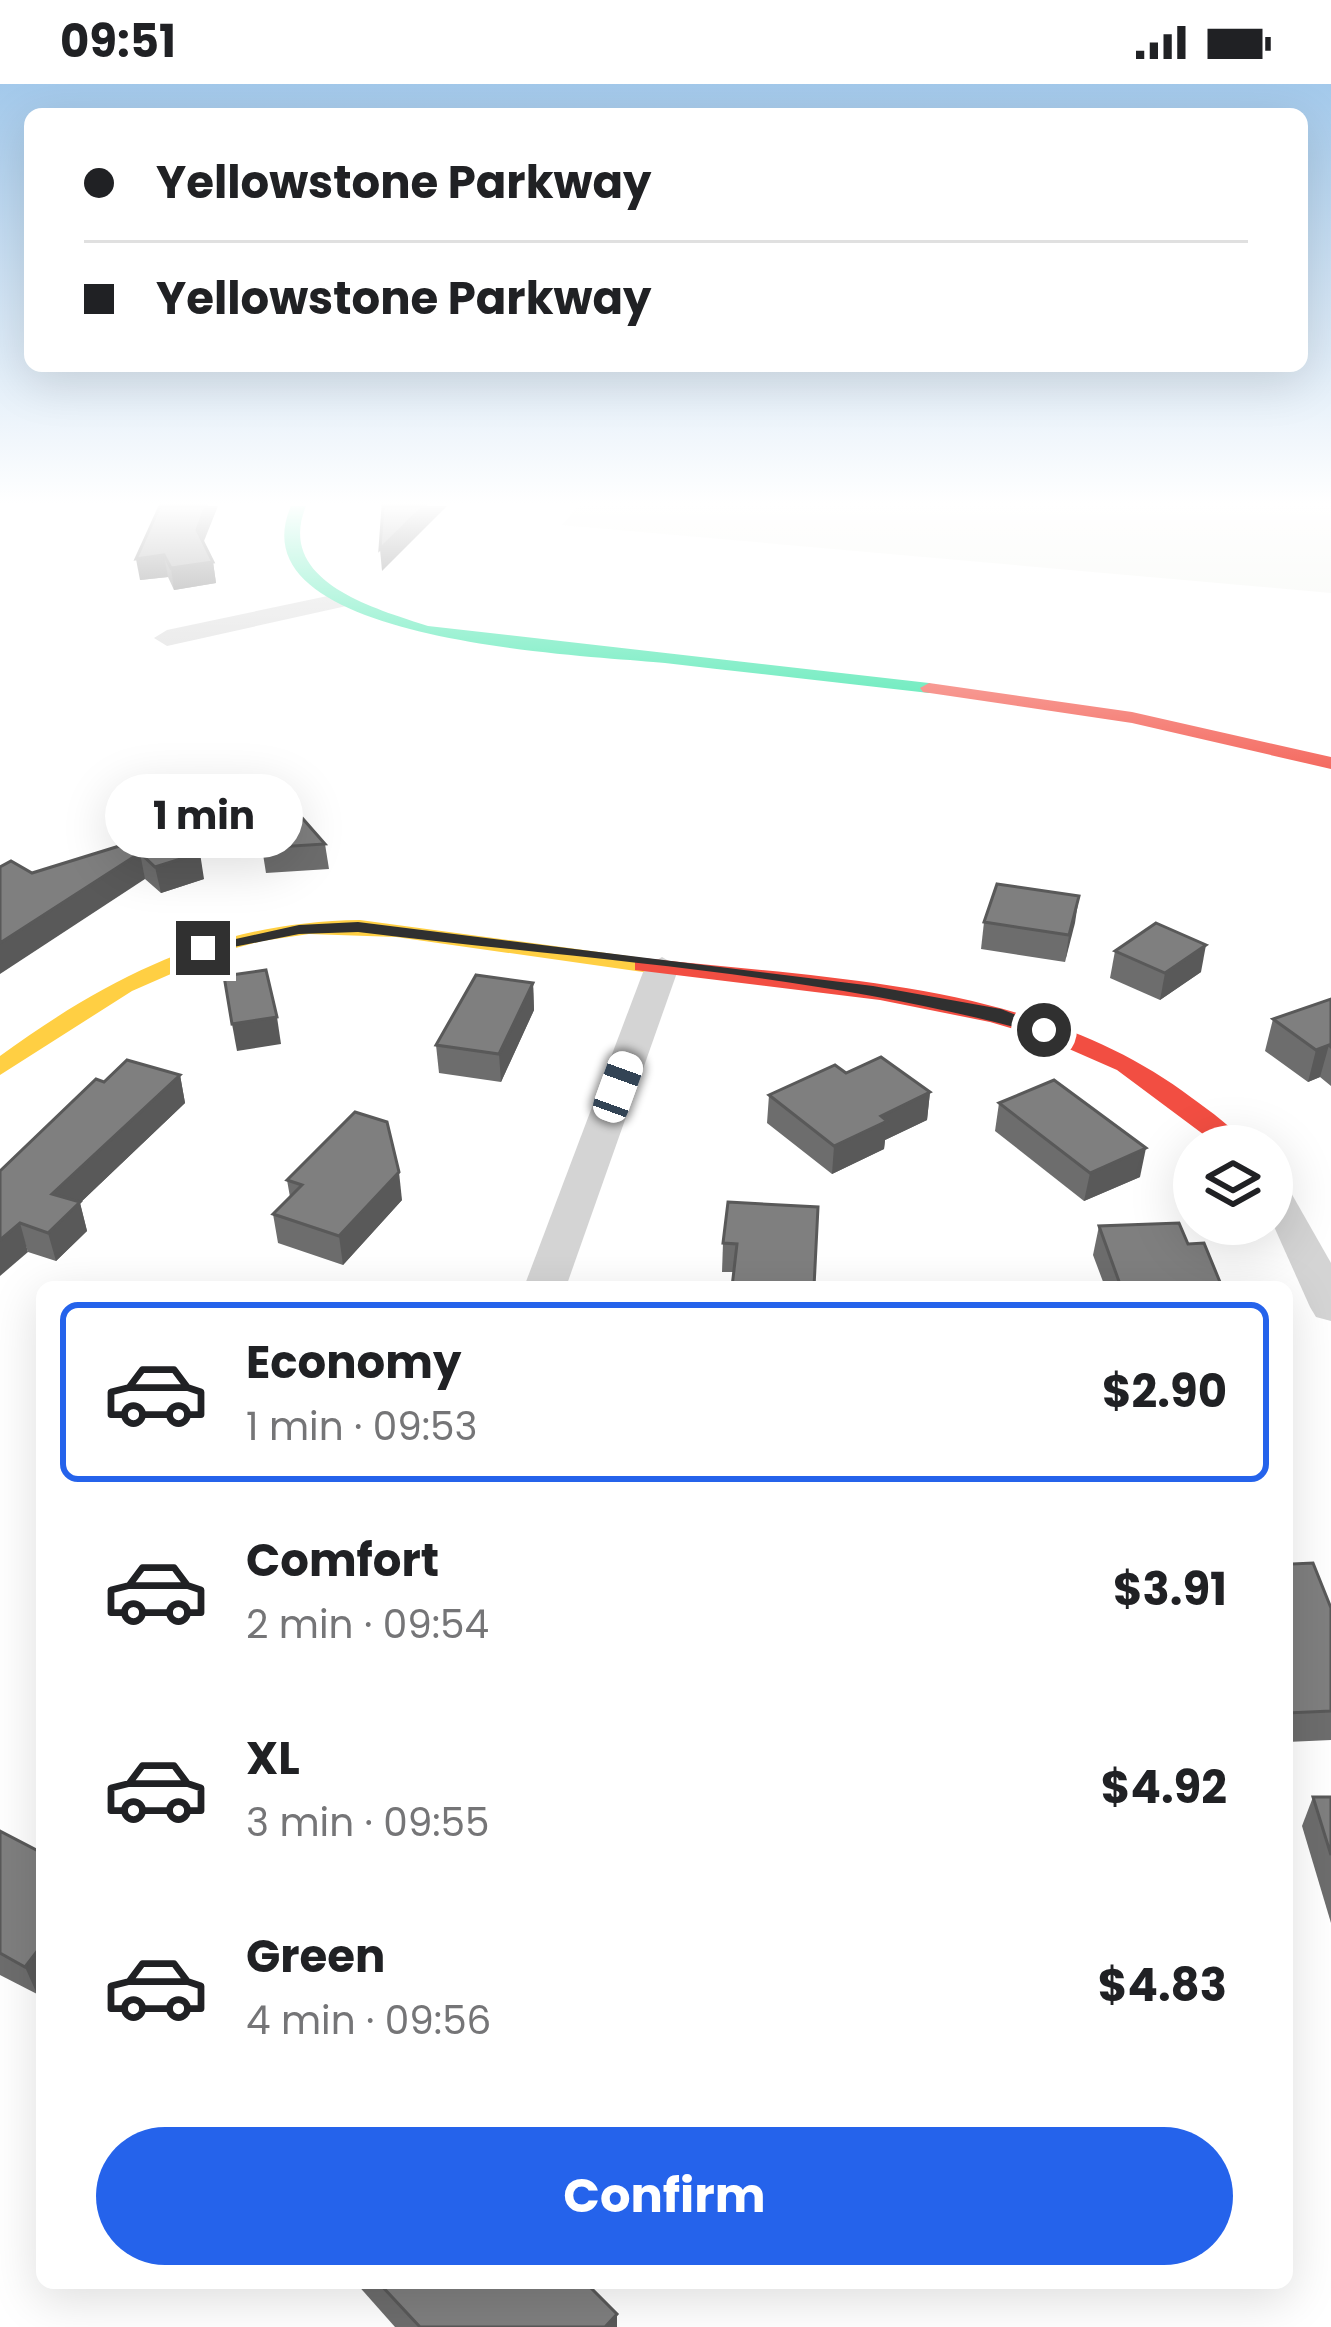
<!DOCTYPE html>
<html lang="en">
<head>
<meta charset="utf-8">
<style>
	:root { --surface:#fff; --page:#f6f6f6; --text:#202124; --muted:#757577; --line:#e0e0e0; --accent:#2563eb }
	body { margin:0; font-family:Poppins,sans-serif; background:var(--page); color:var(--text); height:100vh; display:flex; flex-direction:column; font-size:45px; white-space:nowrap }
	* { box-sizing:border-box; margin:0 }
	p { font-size:39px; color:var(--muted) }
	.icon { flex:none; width:66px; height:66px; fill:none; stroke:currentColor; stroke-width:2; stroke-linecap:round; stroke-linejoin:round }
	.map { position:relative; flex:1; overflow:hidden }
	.panel { position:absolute; left:36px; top:1197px; width:1257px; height:1008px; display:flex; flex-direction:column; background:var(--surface); border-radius:18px; box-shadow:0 12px 48px #0002 }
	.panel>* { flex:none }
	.hud { position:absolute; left:24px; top:24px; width:1284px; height:264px; border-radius:18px; box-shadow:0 12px 48px #0002; display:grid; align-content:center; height:264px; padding:0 60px; background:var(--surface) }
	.controls { position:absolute; left:1173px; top:1041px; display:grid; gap:24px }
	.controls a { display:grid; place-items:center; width:120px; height:120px; border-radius:50%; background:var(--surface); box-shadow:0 12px 48px #0002; font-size:60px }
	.end { position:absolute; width:54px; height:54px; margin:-27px; border:15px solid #303030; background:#fff; box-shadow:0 0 0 6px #fff }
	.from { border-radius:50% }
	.bubble { position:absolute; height:84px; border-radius:42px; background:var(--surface); box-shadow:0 12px 48px #0002; font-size:39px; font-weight:700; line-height:84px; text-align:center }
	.car { position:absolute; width:36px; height:72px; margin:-36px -18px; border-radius:15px; box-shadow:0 0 9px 3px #0007; background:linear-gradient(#fff 24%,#345 0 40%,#fff 0 76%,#345 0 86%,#fff 0) }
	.hud b { display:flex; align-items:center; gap:42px; height:114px; font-size:45px }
	.hud b+b { border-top:3px solid var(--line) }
	.hud i { width:30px; height:30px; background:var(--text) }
	ul { padding:21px 0 0; list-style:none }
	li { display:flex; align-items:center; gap:36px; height:180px; margin:0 24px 18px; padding:0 36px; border:6px solid transparent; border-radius:18px }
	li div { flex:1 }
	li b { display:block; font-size:45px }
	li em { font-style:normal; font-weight:700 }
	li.active { border-color:var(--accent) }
	li>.icon { width:108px; height:108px; stroke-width:1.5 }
	.button { display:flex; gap:24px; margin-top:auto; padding:24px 60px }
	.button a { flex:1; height:138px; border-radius:72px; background:var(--accent); color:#fff; font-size:48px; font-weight:700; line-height:138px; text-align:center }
	.status { display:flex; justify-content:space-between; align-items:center; height:84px; padding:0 60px; background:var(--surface); direction:ltr }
	.status svg { height:33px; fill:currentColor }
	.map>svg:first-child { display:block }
	.green { fill:#f0f2ec }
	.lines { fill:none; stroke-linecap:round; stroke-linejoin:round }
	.street { fill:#d4d4d4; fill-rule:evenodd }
	.fast { fill:#16e098; fill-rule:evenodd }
	.slow { fill:#ffcf43; fill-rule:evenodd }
	.jam { fill:#f24e42; fill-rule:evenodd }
	.wall { fill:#6d6d6d }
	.shaded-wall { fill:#595959 }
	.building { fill:#7f7f7f; stroke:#595959; stroke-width:3 }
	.route { fill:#303030 }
</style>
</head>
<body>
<div class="status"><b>09:51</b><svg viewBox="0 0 49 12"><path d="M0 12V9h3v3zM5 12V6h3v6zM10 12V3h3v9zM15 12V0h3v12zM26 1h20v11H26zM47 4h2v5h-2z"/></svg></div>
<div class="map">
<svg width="1331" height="2243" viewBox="0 0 1331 2243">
	<rect width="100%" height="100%" fill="#fff"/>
	<path class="green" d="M578,422H1331V509L562,441Z"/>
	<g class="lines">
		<g class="street">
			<path d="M342,509L354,516L351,521L167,562L154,554L167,546Z"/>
			<path d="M662,873L679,883L566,1203H524L645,883Z"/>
			<path d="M1272,1097L1286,1100L1331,1179V1237L1316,1233L1310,1223L1272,1138Z"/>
		</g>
		<path class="fast" d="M291,422H306C275,497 373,524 428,542L929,599L938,604L929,609C841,599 753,589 665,579C589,571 231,560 291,422Z"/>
		<path class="slow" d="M360,836L643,874L654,881L643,888L396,853L309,850L262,857L221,868L132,907L0,991V972C113,890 218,838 360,836Z"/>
		<g class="jam">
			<path d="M929,599L1132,628L1331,673V685L1132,639L923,608L920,604Z"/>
			<path d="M643,874C827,895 1038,897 1192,1014C1211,1028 1233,1043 1248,1062H1219L1117,986L1044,954L990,938L880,916L635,886V876Z"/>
		</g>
	</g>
	<g class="wall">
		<path d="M160,422L203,459L213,478L216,499L174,506L168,493L140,496Z"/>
		<path d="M117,748L204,795L161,809L145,795L32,789L120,762Z"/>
		<path d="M325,760L329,785L266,789L262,764Z"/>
		<path d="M1079,812L1065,878L981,865L984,838Z"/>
		<path d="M1115,867L1201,888L1160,916L1110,894Z"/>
		<path d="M533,899L534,926L501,998L439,989L436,961Z"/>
		<path d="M1331,915V1002L1320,993L1308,998L1265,967L1273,935Z"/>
		<path d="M846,989L930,1008L927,1036L885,1056L884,1065L832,1090L767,1039L769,1011Z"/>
		<path d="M180,991L185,1019L80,1119L87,1147L56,1177L28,1168L0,1087L104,998Z"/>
		<path d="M999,1019L1140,1093L1084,1117L995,1047Z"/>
		<path d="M287,1096L402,1116L343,1181L278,1159L273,1130L290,1113Z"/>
		<path d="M818,1123L734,1188H722L723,1159Z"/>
		<path d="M1099,1142L1188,1160L1222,1203H1105L1093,1171Z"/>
		<path d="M1287,1468L1292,1480L1331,1524V1656L1287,1658Z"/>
		<path d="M1313,1713H1331V1839L1302,1742Z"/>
		<path d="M0,1747L42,1769V1904L37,1910L0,1891Z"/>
		<path d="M356,2199H586L617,2243H395Z"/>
	</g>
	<g class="shaded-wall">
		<path d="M206,422H218L200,467L197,446Z"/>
		<path d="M424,422H447L382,487L380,465Z"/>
		<path d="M164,471L168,493L140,496L136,475Z"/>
		<path d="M213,478L216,499L174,506L171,484Z"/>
		<path d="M140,769L145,795L0,890V859Z"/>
		<path d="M200,769L204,795L161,809L155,783Z"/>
		<path d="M1079,812L1075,839L1065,878L1069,851Z"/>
		<path d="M1206,861L1201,888L1160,916L1165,889Z"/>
		<path d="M533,899L534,926L501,998L499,970Z"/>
		<path d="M277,933L281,960L237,967L232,940Z"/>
		<path d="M1329,961L1320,993L1308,998L1316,966Z"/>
		<path d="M180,991L185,1019L80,1119L87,1147L56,1177L48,1149L52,1110Z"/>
		<path d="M930,1008L927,1036L885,1056L884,1065L832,1090L834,1062L881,1032Z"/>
		<path d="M1146,1064L1140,1093L1084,1117L1090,1089Z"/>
		<path d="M399,1088L402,1116L343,1181L339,1152Z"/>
		<path d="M20,1139L28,1168L0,1192V1156Z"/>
		<path d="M42,1861V1904L37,1910L25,1883Z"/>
		<path d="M617,2230V2243H605Z"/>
	</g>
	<g class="building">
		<path d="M160,422H206L197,446L213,478L171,484L164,471L136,475Z"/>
		<path d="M383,422H424L380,465Z"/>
		<path d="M268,695L325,760L262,764Z"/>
		<path d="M162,734L200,769L155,783L140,769L0,859V783L11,777L32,789L129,759L117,748Z"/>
		<path d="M997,800L1079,812L1069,851L984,838Z"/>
		<path d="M1156,839L1206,861L1165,889L1115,867Z"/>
		<path d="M266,886L277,933L232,940L224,892Z"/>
		<path d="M476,891L533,899L499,970L436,961Z"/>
		<path d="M1331,915V963L1329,961L1316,966L1273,935Z"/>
		<path d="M881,973L930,1008L881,1032L887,1037L834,1062L769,1011L835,981L846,989Z"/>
		<path d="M127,976L180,991L52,1110L80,1118L48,1149L20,1139L0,1156V1087L96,995L104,998Z"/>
		<path d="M1054,996L1146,1064L1090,1089L999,1019Z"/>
		<path d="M355,1028L387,1038L399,1088L339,1152L273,1130L302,1101L287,1096Z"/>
		<path d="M728,1118L818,1123L814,1203H732L737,1160L723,1159Z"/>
		<path d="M1179,1139L1188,1160L1204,1159L1222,1203H1121L1099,1142Z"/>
		<path d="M1287,1468L1292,1480L1313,1479L1331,1524V1627L1287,1629Z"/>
		<path d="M1313,1713H1331V1771Z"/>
		<path d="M0,1747L42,1769V1861L25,1883L0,1869Z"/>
		<path d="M379,2199H586L617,2230L605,2243H420Z"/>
	</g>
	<linearGradient id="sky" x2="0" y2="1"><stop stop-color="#a3c9eb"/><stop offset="0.57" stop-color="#fff"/><stop offset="1" stop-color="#fff" stop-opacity="0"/></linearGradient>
	<rect width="1331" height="736" fill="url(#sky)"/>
	<path class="route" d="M358,838L873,902L1001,925L1053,946L1044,951C823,889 586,876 358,848L299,850L203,869L195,864L299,841Z"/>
</svg>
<div class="controls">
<a><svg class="icon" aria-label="layers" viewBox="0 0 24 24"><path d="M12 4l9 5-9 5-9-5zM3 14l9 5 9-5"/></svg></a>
</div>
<i class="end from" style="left:1044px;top:946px"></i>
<i class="end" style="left:203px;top:864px"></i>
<div class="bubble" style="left:105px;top:690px;width:198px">1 min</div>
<i class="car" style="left:618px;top:1003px;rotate:20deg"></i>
<div class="hud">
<b><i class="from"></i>Yellowstone Parkway</b>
<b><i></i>Yellowstone Parkway</b>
</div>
<section class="panel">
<ul>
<li class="active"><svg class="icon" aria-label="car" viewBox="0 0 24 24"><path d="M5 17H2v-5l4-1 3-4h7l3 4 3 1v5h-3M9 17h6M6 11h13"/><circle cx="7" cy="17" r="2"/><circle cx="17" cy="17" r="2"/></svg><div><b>Economy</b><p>1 min · 09:53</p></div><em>$2.90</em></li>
<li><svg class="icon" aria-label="car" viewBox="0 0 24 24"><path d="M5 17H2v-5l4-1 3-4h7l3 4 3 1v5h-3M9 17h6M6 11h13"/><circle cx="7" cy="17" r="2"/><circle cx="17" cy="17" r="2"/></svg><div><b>Comfort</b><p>2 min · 09:54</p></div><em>$3.91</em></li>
<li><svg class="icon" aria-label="car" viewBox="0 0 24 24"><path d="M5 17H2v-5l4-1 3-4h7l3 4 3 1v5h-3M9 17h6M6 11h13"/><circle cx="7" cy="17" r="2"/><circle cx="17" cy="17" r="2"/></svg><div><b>XL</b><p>3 min · 09:55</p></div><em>$4.92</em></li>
<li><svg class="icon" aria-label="car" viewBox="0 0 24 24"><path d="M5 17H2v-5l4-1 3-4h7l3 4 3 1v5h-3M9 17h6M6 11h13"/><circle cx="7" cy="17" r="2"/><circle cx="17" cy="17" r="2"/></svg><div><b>Green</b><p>4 min · 09:56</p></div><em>$4.83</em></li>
</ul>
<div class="button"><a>Confirm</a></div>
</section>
</div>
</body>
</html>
